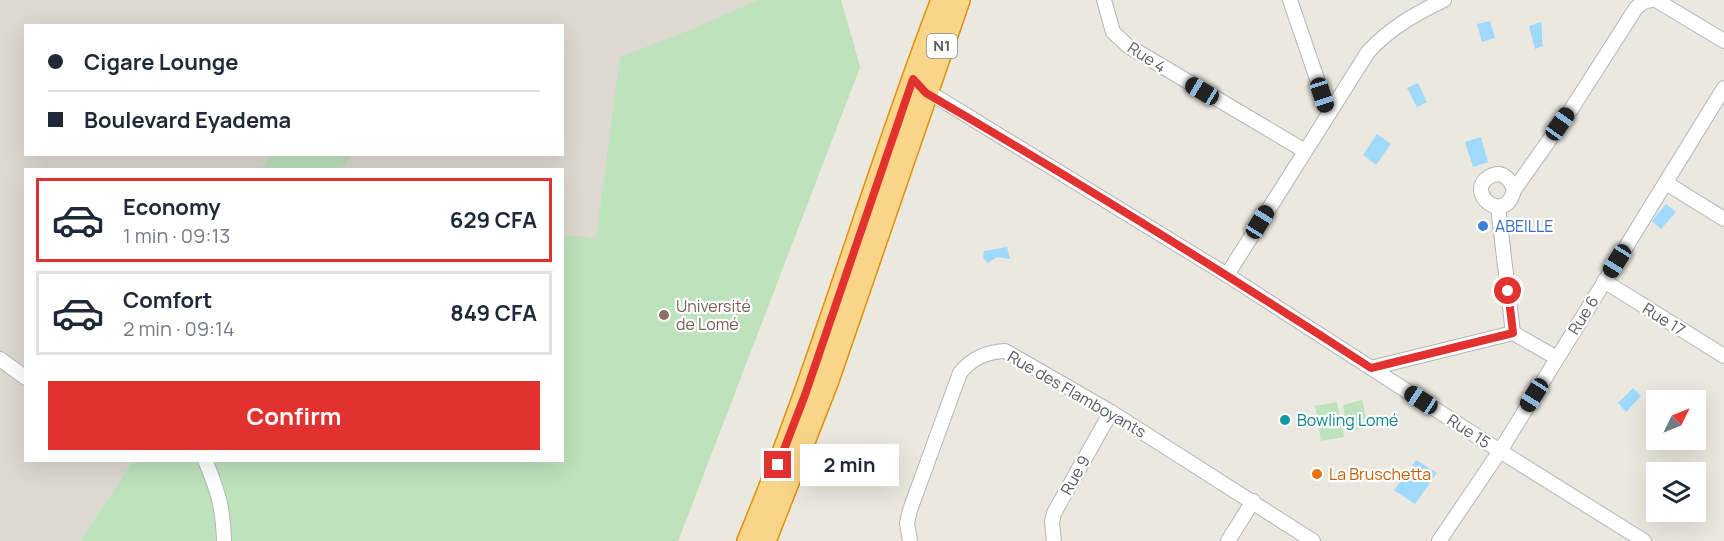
<!DOCTYPE html>
<html lang="en">
<head>
<meta charset="utf-8">
<style>
	:root { --surface:#fff; --page:#f2f2f3; --text:#1f2937; --muted:#747a83; --line:#e0e1e3; --accent:#e1322f }
	body { margin:0; font-family:Manrope,sans-serif; background:var(--page); color:var(--text); height:100vh; display:flex; flex-direction:column; font-size:22px; white-space:nowrap }
	* { box-sizing:border-box; margin:0 }
	p { font-size:20px; color:var(--muted) }
	.icon { flex:none; width:33px; height:33px; fill:none; stroke:currentColor; stroke-width:2; stroke-linecap:round; stroke-linejoin:round }
	.map { position:relative; flex:1; overflow:hidden }
	.side { position:absolute; left:24px; top:168px; width:540px; height:294px; display:flex; flex-direction:column; background:var(--surface); border-radius:0px; box-shadow:0 6px 24px #0002 }
	.side>* { flex:none }
	.top-card { position:absolute; left:24px; top:24px; width:540px; height:132px; border-radius:0px; box-shadow:0 6px 24px #0002; display:grid; align-content:center; height:132px; padding:0 24px; background:var(--surface) }
	.needle { width:39px; rotate:47deg }
	.tools { position:absolute; left:1646px; top:390px; display:grid; gap:12px }
	.tools a { display:grid; place-items:center; width:60px; height:60px; border-radius:0px; background:var(--surface); box-shadow:0 6px 24px #0002; font-size:30px }
	.end { position:absolute; width:27px; height:27px; margin:-14px; border:8px solid #e1322f; background:#fff; box-shadow:0 0 0 3px #fff }
	.from { border-radius:50% }
	.bubble { position:absolute; height:42px; border-radius:0px; background:var(--surface); box-shadow:0 6px 24px #0002; font-size:20px; font-weight:700; line-height:42px; text-align:center }
	.car { position:absolute; width:18px; height:36px; margin:-18px -9px; border-radius:8px; box-shadow:0 0 4px 2px #0007; background:linear-gradient(#222 24%,#8ab4d8 0 40%,#222 0 76%,#8ab4d8 0 86%,#222 0) }
	.top-card b { display:flex; align-items:center; gap:21px; height:57px; font-size:22px }
	.top-card b+b { border-top:2px solid var(--line) }
	.top-card i { width:15px; height:15px; background:var(--text) }
	ul { padding:10px 0 0; list-style:none }
	li { display:flex; align-items:center; gap:18px; height:84px; margin:0 12px 9px; padding:0 12px; border:3px solid var(--line); border-radius:0px }
	li div { flex:1 }
	li b { display:block; font-size:22px }
	li em { font-style:normal; font-weight:700 }
	li.active { border-color:var(--accent) }
	li>.icon { width:54px; height:54px; stroke-width:1.5 }
	.action { display:flex; gap:12px; margin-top:auto; padding:12px 24px }
	.action a { flex:1; height:69px; border-radius:0px; background:var(--accent); color:#fff; font-size:24px; font-weight:700; line-height:69px; text-align:center }
	.map>svg:first-child { display:block }
	.education { fill:#ddd9d0; fill-rule:evenodd }
	.green { fill:#bee2bc }
	.water { fill:#9fd9fb }
	.lines { fill:none; stroke-linecap:round; stroke-linejoin:round }
	.minor-casing { stroke:#b2b6ba; stroke-width:16 }
	.highway-casing { stroke:#e19009; stroke-width:24 }
	.minor { stroke:#fff; stroke-width:14 }
	.highway { stroke:#f8d589; stroke-width:21 }
	.route { stroke:#e1322f; stroke-width:8 }
	.shop-dot { fill:#3f7fe0; stroke:#fff; stroke-width:2 }
	.education-dot { fill:#8d6e63; stroke:#fff; stroke-width:2 }
	.culture-dot { fill:#0f9aa8; stroke:#fff; stroke-width:2 }
	.food-dot { fill:#e8710a; stroke:#fff; stroke-width:2 }
	.labels { text-anchor:middle; stroke-width:4.5; stroke-linejoin:round; paint-order:stroke }
	.shield { fill:#fff; stroke:#8a8d90; stroke-width:1.5 }
	.shield-label { font-size:15px; font-weight:bold; fill:#585c60 }
	.street-label { font-size:16px; fill:#585c60; stroke:#fff }
	.shop-label { font-size:16px; fill:#366cbe; stroke:#fff; text-anchor:start }
	.education-label { font-size:16px; fill:#785e54; stroke:#fff; text-anchor:start }
	.culture-label { font-size:16px; fill:#0d838f; stroke:#fff; text-anchor:start }
	.food-label { font-size:16px; fill:#c56008; stroke:#fff; text-anchor:start }
</style>
</head>
<body>
<div class="map">
<svg width="1724" height="541" viewBox="0 0 1724 541">
	<rect width="100%" height="100%" fill="#ebe8df"/>
	<path class="education" d="M0,0H841L860,67L678,541H0ZM26,26H562V154H26ZM26,170H562V460H26Z"/>
	<g class="green">
		<path d="M758,0H841L860,67L678,541H80L133,461L562,460L563,235L596,238L620,57L690,30Z"/>
		<path d="M271,155V154L351,155L342,169H262Z"/>
		<path d="M1362,400L1368,427L1347,432L1343,405Z"/>
		<path d="M1337,402L1344,437L1321,441L1315,406Z"/>
	</g>
	<g class="water">
		<path d="M1490,21L1495,38L1482,42L1477,24Z"/>
		<path d="M1541,22C1543,31 1541,38 1543,46L1535,49L1529,26Z"/>
		<path d="M1418,83L1427,102L1417,107L1407,88Z"/>
		<path d="M1377,134L1391,144L1376,165L1363,155Z"/>
		<path d="M1481,137L1488,162L1473,167L1465,142Z"/>
		<path d="M1666,204L1676,212L1661,229L1652,221Z"/>
		<path d="M1007,247L1010,259L997,257L988,263L983,258L984,251Z"/>
		<path d="M1633,388L1641,396L1626,412L1618,403Z"/>
		<path d="M1416,460L1437,473L1415,504L1394,490Z"/>
	</g>
	<g class="lines">
		<g class="minor-casing">
			<g id="minor">
				<path d="M1104,0L1113,32L1128,46L1305,151"/>
				<path d="M1290,0L1329,114"/>
				<path d="M1656,0L1724,41"/>
				<path d="M922,88L1227,275L1500,451L1644,541"/>
				<path d="M1666,183L1724,219"/>
				<path d="M1514,190C1510,179 1502,169 1489,177C1464,192 1505,227 1514,190L1572,108L1636,8L1645,1L1653,0"/>
				<path d="M1498,207L1513,333"/>
				<path d="M1227,275L1368,52C1390,28 1415,14 1444,0"/>
				<path d="M1604,281L1724,356"/>
				<path d="M0,359L26,378"/>
				<path d="M1371,368L1513,333L1557,358"/>
				<path d="M205,460C218,491 223,507 224,541"/>
				<path d="M910,541L907,523L910,510L960,373C972,358 986,352 1005,351L1111,412L1313,541"/>
				<path d="M1054,541L1052,522L1054,513L1111,412"/>
				<path d="M1228,541L1253,501"/>
				<path d="M1439,541L1500,451L1724,88"/>
			</g>
		</g>
		<g class="highway-casing">
			<g id="highway">
				<path d="M748,541C822,364 873,179 942,0"/>
				<path d="M765,541L827,383L959,0"/>
			</g>
		</g>
		<use href="#minor" class="minor"/>
		<use href="#highway" class="highway"/>
	</g>
	<g class="lines">
		<path class="route" d="M778,465L805,395L913,79L926,93C1077,181 1225,273 1371,368L1513,333L1508,291"/>
	</g>
	<circle class="shop-dot" cx="1483" cy="226" r="6"/>
	<circle class="education-dot" cx="664" cy="315" r="6"/>
	<circle class="culture-dot" cx="1285" cy="420" r="6"/>
	<circle class="food-dot" cx="1317" cy="474" r="6"/>
	<g class="labels">
		<rect class="shield" x="927" y="34" width="30" height="24" rx="4.5"/>
		<g class="shield-label">
			<text x="942" y="51">N1</text>
		</g>
		<g class="street-label">
			<text transform="translate(1147 57) rotate(33)" y="6">Rue 4</text>
			<text transform="translate(1583 315) rotate(-58)" y="6">Rue 6</text>
			<text transform="translate(1664 319) rotate(32)" y="6">Rue 17</text>
			<text transform="translate(1077 394) rotate(30)" y="6">Rue des Flamboyants</text>
			<text transform="translate(1469 431) rotate(33)" y="6">Rue 15</text>
			<text transform="translate(1075 475) rotate(-61)" y="6">Rue 9</text>
		</g>
		<g class="shop-label">
			<text x="1495" y="232">ABEILLE</text>
		</g>
		<g class="education-label">
			<text x="676" y="312">Université<tspan x="676" dy="18">de Lomé</tspan></text>
		</g>
		<g class="culture-label">
			<text x="1297" y="426">Bowling Lomé</text>
		</g>
		<g class="food-label">
			<text x="1329" y="480">La Bruschetta</text>
		</g>
	</g>
</svg>
<div class="tools">
<a><svg class="needle" viewBox="-14 -14 28 28"><path d="M0-13l5 13h-10z" fill="#e53935"/><path d="M0 13l5-13h-10z" fill="#747a83"/></svg></a>
<a><svg class="icon" aria-label="layers" viewBox="0 0 24 24"><path d="M12 4l9 5-9 5-9-5zM3 14l9 5 9-5"/></svg></a>
</div>
<i class="end from" style="left:1508px;top:291px"></i>
<i class="end" style="left:778px;top:465px"></i>
<div class="bubble" style="left:800px;top:444px;width:99px">2 min</div>
<i class="car" style="left:1202px;top:91px;rotate:301deg"></i>
<i class="car" style="left:1322px;top:95px;rotate:162deg"></i>
<i class="car" style="left:1560px;top:124px;rotate:35deg"></i>
<i class="car" style="left:1260px;top:222px;rotate:32deg"></i>
<i class="car" style="left:1617px;top:261px;rotate:212deg"></i>
<i class="car" style="left:1534px;top:395px;rotate:212deg"></i>
<i class="car" style="left:1421px;top:400px;rotate:303deg"></i>
<div class="top-card">
<b><i class="from"></i>Cigare Lounge</b>
<b><i></i>Boulevard Eyadema</b>
</div>
<section class="side">
<ul>
<li class="active"><svg class="icon" aria-label="car" viewBox="0 0 24 24"><path d="M5 17H2v-5l4-1 3-4h7l3 4 3 1v5h-3M9 17h6M6 11h13"/><circle cx="7" cy="17" r="2"/><circle cx="17" cy="17" r="2"/></svg><div><b>Economy</b><p>1 min · 09:13</p></div><em>629 CFA</em></li>
<li><svg class="icon" aria-label="car" viewBox="0 0 24 24"><path d="M5 17H2v-5l4-1 3-4h7l3 4 3 1v5h-3M9 17h6M6 11h13"/><circle cx="7" cy="17" r="2"/><circle cx="17" cy="17" r="2"/></svg><div><b>Comfort</b><p>2 min · 09:14</p></div><em>849 CFA</em></li>
</ul>
<div class="action"><a>Confirm</a></div>
</section>
</div>
</body>
</html>
